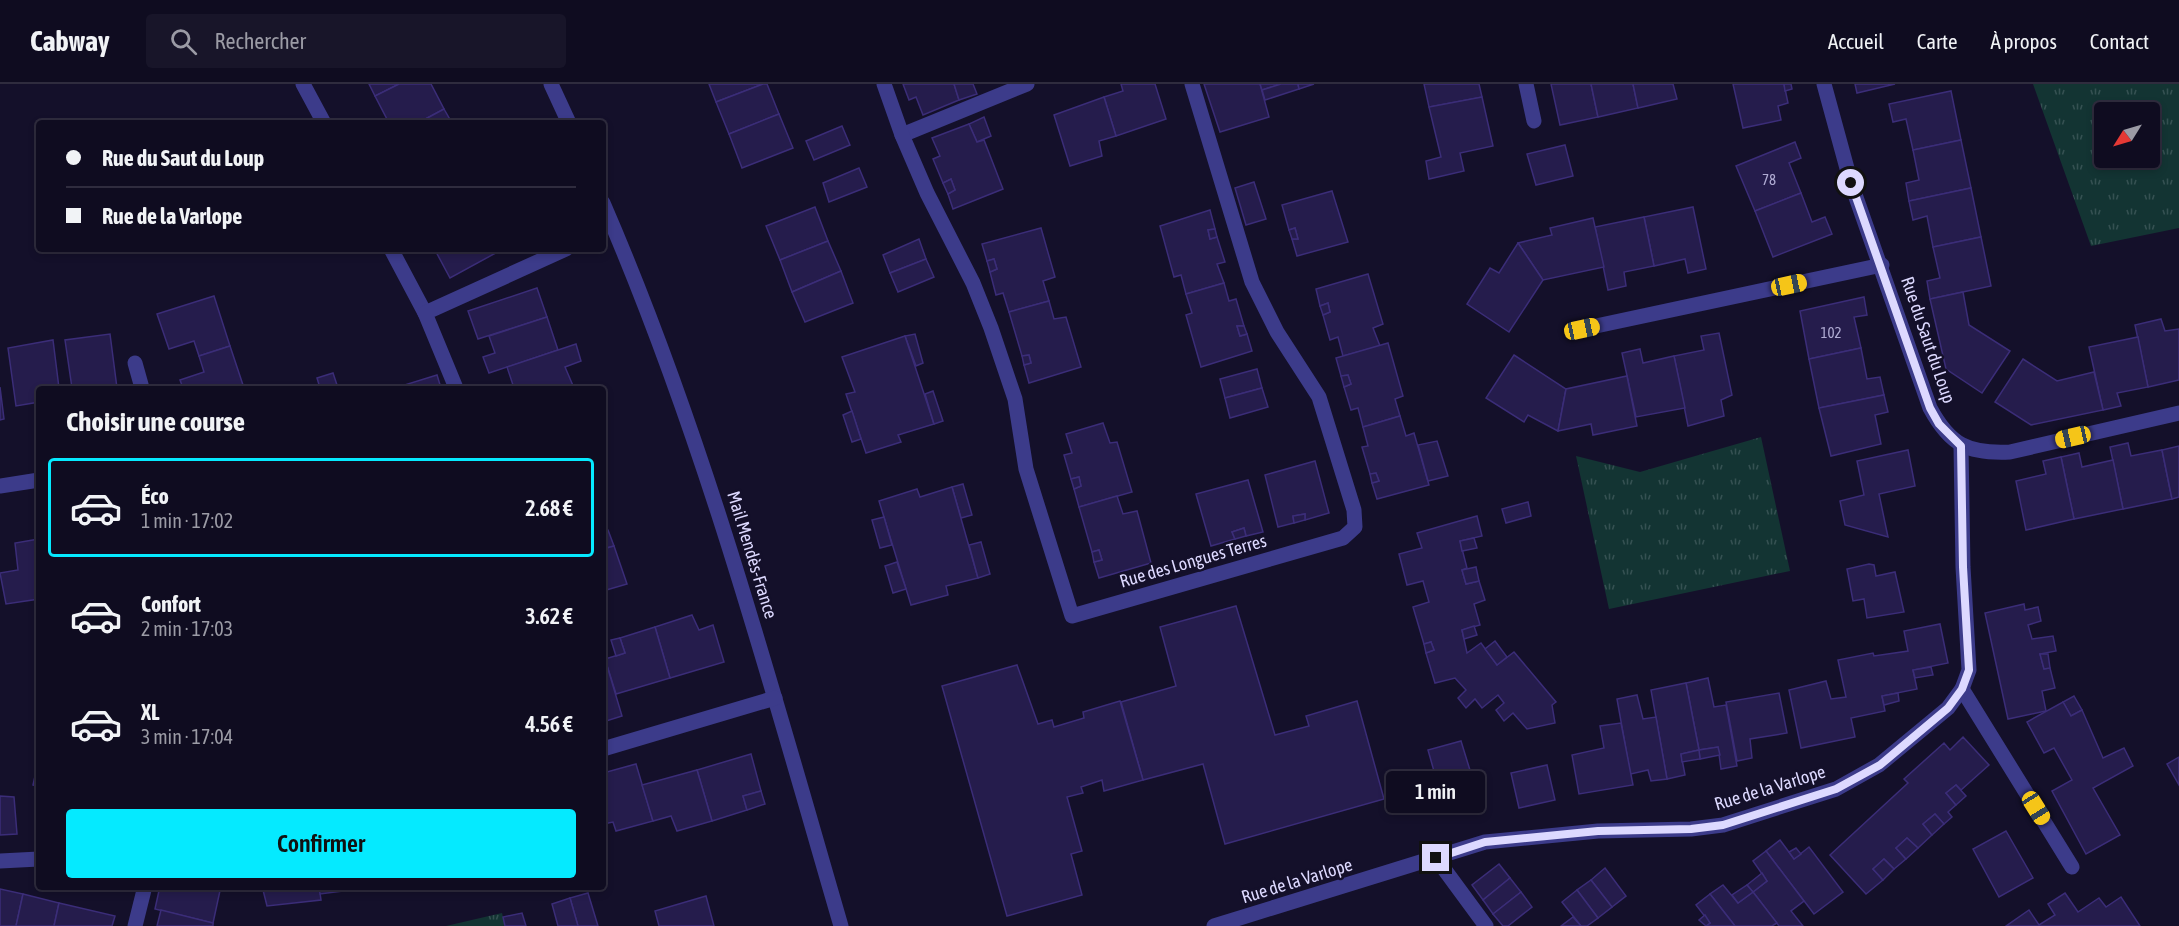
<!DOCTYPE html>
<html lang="fr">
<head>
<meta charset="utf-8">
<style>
	:root { --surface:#0f0c20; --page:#181529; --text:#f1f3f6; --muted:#9b9ba5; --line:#2f2c3e; --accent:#05eaff }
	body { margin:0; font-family:"Asap Condensed",sans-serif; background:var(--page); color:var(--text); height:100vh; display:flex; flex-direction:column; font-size:22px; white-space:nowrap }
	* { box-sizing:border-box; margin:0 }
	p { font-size:20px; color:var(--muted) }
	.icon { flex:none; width:33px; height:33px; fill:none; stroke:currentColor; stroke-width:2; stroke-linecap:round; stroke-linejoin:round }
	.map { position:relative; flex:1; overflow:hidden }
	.side { position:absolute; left:36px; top:302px; width:570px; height:504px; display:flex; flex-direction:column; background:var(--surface); border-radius:6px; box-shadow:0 3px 9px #0003,0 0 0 2px var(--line) }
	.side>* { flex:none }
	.hud { position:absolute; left:36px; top:36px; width:570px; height:132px; border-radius:6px; box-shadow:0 3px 9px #0003,0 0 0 2px var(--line); display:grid; align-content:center; height:132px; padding:0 30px; background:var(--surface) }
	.needle { width:39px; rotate:233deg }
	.controls { position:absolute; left:2094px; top:18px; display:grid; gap:12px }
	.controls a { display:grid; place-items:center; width:66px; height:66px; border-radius:6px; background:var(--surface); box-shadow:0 3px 9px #0003,0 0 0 2px var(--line); font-size:30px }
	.end { position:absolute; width:27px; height:27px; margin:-14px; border:8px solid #ddd9ff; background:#111; box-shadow:0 0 0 3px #111 }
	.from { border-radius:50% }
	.bubble { position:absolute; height:42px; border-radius:6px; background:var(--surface); box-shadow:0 3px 9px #0003,0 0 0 2px var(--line); font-size:20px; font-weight:600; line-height:42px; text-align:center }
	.car { position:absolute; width:18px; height:36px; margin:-18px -9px; border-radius:8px; box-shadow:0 0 4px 2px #0007; background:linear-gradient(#f5c518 24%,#345 0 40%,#f5c518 0 76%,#345 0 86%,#f5c518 0) }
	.hud b { display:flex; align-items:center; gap:21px; height:57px; font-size:22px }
	.hud b+b { border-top:2px solid var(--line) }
	.hud i { width:15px; height:15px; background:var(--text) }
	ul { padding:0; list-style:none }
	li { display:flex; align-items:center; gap:18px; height:99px; margin:0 12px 9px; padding:0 18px; border:3px solid transparent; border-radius:6px }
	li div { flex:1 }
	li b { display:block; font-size:22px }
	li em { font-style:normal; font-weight:600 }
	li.on { border-color:var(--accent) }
	li>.icon { width:54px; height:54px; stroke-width:1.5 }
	h2 { padding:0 30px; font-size:27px; line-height:72px }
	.button { display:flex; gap:12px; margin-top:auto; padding:12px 30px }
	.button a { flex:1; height:69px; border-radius:6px; background:var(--accent); color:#111; font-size:24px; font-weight:600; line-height:69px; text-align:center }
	header { display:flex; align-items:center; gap:36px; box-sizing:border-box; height:84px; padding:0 30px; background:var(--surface); border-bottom:2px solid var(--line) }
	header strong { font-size:28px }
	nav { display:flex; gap:33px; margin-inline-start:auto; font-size:21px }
	.search { width:420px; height:54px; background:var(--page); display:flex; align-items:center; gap:15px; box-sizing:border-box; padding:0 21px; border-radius:6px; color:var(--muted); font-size:22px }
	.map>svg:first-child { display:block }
	.grass { fill:url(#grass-tufts); fill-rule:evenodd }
	.building { fill:#251c4c; stroke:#3b2d78; stroke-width:1.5 }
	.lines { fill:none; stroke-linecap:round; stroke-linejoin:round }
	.service { stroke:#3c3b8a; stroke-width:15 }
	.minor { stroke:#3c3b8a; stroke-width:15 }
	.route { stroke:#ddd9ff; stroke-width:8 }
	.labels { text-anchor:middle; stroke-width:5; stroke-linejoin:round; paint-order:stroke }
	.number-label { font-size:15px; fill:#afaad2 }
	.street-label { font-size:18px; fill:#ddd9ff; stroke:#14102a }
</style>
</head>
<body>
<header>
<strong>Cabway</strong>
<div class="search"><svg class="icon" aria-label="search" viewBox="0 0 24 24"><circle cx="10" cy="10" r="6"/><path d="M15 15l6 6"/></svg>Rechercher</div>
<nav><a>Accueil</a><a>Carte</a><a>À propos</a><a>Contact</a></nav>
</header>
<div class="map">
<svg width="2179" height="842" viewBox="0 0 2179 842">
	<defs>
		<pattern id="grass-tufts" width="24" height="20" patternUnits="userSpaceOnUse" patternTransform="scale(1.5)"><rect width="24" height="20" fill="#133433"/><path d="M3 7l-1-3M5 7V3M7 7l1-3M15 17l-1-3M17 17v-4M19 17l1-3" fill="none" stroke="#355152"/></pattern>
	</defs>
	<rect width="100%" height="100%" fill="#14102a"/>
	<g class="grass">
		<path d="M2033,0H2179V144L2091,162ZM2104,28H2150V74H2104Z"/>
		<path d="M1761,353L1790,487L1609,525L1576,372L1640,388Z"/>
		<path d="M502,829L505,842H446Z"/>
	</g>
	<g class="building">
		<path d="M369,0H399L375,12Z"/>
		<path d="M399,0H431L444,25L418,39H389L375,12Z"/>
		<path d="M709,0H763L716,18Z"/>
		<path d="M763,0H767L779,30L729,50L716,18Z"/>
		<path d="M903,0H954L959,16L923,31L916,13L909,16Z"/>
		<path d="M954,0H973L977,10L959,16Z"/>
		<path d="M1121,0H1155L1166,35L1116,52L1104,13L1123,7Z"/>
		<path d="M1204,0H1260L1269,33L1220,48Z"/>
		<path d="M1260,0H1281L1262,6Z"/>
		<path d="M1281,0H1298L1299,5L1265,16L1262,6Z"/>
		<path d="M1298,0H1314L1299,5Z"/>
		<path d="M1424,0H1479L1482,13L1429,23Z"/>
		<path d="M1551,0H1591L1598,33L1560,41Z"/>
		<path d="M1591,0H1633L1638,24L1598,33Z"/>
		<path d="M1633,0H1673L1677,15L1638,24Z"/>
		<path d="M1733,0H1784L1788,19L1778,22L1781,36L1743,44Z"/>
		<path d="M1784,0H1791L1792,5L1785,7Z"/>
		<path d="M1855,0H1895L1857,9Z"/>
		<path d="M1951,7L1961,56L1913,66L1906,35L1893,38L1889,20Z"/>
		<path d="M1104,13L1116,52L1099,57L1102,72L1070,82L1054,31Z"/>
		<path d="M1482,13L1493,62L1460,69L1464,87L1429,95L1426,77L1441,73L1429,23Z"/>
		<path d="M444,25L452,39H418Z"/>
		<path d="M779,30L793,64L742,84L729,50Z"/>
		<path d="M984,33L991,52L977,58L969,40Z"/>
		<path d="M969,40L977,58L984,56L1003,105L953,125L948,110L955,106L951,95L943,99L933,75L940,72L932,54Z"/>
		<path d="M842,42L850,61L814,76L806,57Z"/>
		<path d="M1961,56L1971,104L1909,117L1906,99L1919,96L1913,66Z"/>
		<path d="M1795,58L1801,74L1789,79L1801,109L1755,127L1736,82Z"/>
		<path d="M1565,61L1573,92L1536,101L1527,70Z"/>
		<path d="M859,84L867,103L829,118L823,99Z"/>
		<path d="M951,95L955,106L948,110L943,99Z"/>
		<path d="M1254,98L1266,135L1246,141L1235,104Z"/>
		<path d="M1971,104L1981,153L1933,163L1927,132L1913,136L1909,117Z"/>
		<path d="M1332,107L1348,158L1297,172L1292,155H1298L1295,144L1289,146L1282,121Z"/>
		<path d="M1801,109L1812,138L1825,133L1832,150L1773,173L1755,127Z"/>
		<path d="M815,123L828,157L780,176L766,142Z"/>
		<path d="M1693,123L1706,185L1688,189L1685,175L1654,182L1644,133Z"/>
		<path d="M1210,126L1215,145L1208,146L1210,155L1217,153L1225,178L1217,180L1224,199L1186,210L1181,191L1174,193L1160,142Z"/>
		<path d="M1644,133L1654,182L1624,188L1626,202L1608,206L1595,143Z"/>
		<path d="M1593,134L1604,183L1543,196L1518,159L1552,151L1550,144Z"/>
		<path d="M1041,144L1055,193L1043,197L1049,217L1009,228L1003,209L996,211L990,188L997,185L994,175L987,177L982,160Z"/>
		<path d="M1295,144L1298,155H1292L1289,146Z"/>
		<path d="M1215,145L1217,153L1210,155L1208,146Z"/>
		<path d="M1981,153L1991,202L1930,215L1927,197L1940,194L1933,163Z"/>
		<path d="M919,155L926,175L890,189L883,171Z"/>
		<path d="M828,157L841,187L792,208L780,176Z"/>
		<path d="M1518,159L1543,196L1509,248L1467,220L1490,184L1499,189Z"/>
		<path d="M438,165H503L450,194L435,166Z"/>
		<path d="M926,175L934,193L898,208L890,189Z"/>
		<path d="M994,175L997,185L990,188L987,177Z"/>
		<path d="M841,187L853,219L805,238L792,208Z"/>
		<path d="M1368,190L1383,240L1373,244L1380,262L1343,272L1338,253L1330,256L1323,231L1330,228L1328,219L1320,222L1316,205Z"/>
		<path d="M1224,199L1229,217L1236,215L1244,242H1237L1240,252L1247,250L1252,267L1201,283L1186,231L1192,229L1186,210Z"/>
		<path d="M537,204L547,233L478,255L468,227Z"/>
		<path d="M1963,208L1969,241L2010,267L1982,309L1946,285L1930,215Z"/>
		<path d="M214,212L230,262L199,272L194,257L169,265L157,230Z"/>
		<path d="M1864,213L1867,231L1854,233L1861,264L1809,275L1800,227Z"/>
		<path d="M1049,217L1054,235L1066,233L1081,283L1029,299L1024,281L1031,279L1029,271L1022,272L1009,228Z"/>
		<path d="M1328,219L1330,228L1323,231L1320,222Z"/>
		<path d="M547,233L558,266L489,289L483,273L495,269L489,252Z"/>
		<path d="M2161,235L2165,247L2179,245V296L2148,303L2135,241Z"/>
		<path d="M1237,242H1244L1247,250L1240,252Z"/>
		<path d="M1719,249L1732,311L1721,316L1724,332L1688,342L1674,272L1704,266L1701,252Z"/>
		<path d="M110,250L117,304H72L65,256Z"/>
		<path d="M915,250L923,279L916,282L905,252Z"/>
		<path d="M905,252L934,340L898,351L901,358L866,369L846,310L855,308L842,273Z"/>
		<path d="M2138,253L2148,303L2117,309L2121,322L2103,326L2089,263Z"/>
		<path d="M53,256L59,304H39V318L16,322L8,264Z"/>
		<path d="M1388,259L1403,312L1395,315L1400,332L1363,343L1358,324L1351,326L1344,303L1351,300L1348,291L1341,292L1336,274Z"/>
		<path d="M576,260L581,277L565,283L574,304H514L507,283Z"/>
		<path d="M230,262L244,304H183L180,296L204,288L199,272Z"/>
		<path d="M1861,264L1867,295L1880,293L1884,311L1819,324L1809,275Z"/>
		<path d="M1640,265L1643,279L1674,272L1685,324L1636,333L1622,269Z"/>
		<path d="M1029,271L1031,279L1024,281L1022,272Z"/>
		<path d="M1514,271L1566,305L1558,347L1528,331L1524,338L1486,314Z"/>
		<path d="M2023,275L2057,297L2094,288L2103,326L2031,341L1995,318Z"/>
		<path d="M1257,285L1262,304L1225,314L1220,295Z"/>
		<path d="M333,289L338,304H320L317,294Z"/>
		<path d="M437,291L441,304H399L398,303Z"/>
		<path d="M1348,291L1351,300L1344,303L1341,292Z"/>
		<path d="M1627,292L1637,342L1593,351L1591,340L1558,347L1566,305Z"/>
		<path d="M0,303L4,335L0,336Z"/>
		<path d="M1262,304L1268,323L1230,334L1225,314Z"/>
		<path d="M933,307L943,337L934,340L925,310Z"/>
		<path d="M1884,311L1888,328L1875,331L1881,360L1831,372L1819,324Z"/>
		<path d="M852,327L861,355L852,358L843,331Z"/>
		<path d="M1400,332L1406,352L1414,349L1429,401L1377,415L1372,399L1379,397L1376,389L1370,390L1362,363L1368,362L1363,343Z"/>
		<path d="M1103,339L1110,359L1117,358L1132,408L1079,423L1074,405L1081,402L1079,393L1071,395L1064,371L1072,369L1066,350Z"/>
		<path d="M1437,357L1448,392L1428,397L1418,361Z"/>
		<path d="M2128,359L2131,372L2162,366L2172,415L2123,425L2110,363Z"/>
		<path d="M2179,362V413L2172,415L2162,366Z"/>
		<path d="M1908,366L1915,402L1879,410L1888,453L1845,441L1840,417L1864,411L1857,377Z"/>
		<path d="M2079,369L2082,383L2113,376L2123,425L2074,435L2061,373Z"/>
		<path d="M2061,373L2074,435L2026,446L2016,397L2046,390L2043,377Z"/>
		<path d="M1315,377L1329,429L1305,436V430L1293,432L1294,439L1278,443L1265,391Z"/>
		<path d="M1376,389L1379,397L1372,399L1370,390Z"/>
		<path d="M1079,393L1081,402L1074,405L1071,395Z"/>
		<path d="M1248,396L1263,448L1246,452L1244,444L1232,448L1235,455L1211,462L1196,410Z"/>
		<path d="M963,400L972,431L961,434L952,403Z"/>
		<path d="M952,403L978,494L946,502L948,511L911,521L879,417L917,405L920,413Z"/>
		<path d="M1117,412L1123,430L1137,427L1151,479L1099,494L1094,478L1102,476L1099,466L1092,468L1079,423Z"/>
		<path d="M1528,418L1531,432L1506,439L1502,425Z"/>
		<path d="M1305,430V436L1294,439L1293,432Z"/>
		<path d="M1477,432L1482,452L1460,457L1467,484L1462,486L1466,500L1479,497L1485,516L1474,520L1480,541L1462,546L1467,569L1481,559L1497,581L1514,568L1556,618L1552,621L1555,639L1527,645L1513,629L1504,637L1496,626L1504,619L1498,611L1482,624L1475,615L1466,624L1458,614L1466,606L1455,594L1435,599L1426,569L1434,566L1431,558L1424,560L1413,523L1429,518L1423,497L1407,501L1399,470L1422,464L1417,449Z"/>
		<path d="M884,433L892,461L880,464L872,436Z"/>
		<path d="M1244,444L1246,452L1235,455L1232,448Z"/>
		<path d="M608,446L614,462L603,465V447Z"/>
		<path d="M1474,454L1477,464L1462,467L1460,457Z"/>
		<path d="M39,455V515L6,520L0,489L18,486L15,459Z"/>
		<path d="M981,458L990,490L978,494L969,461Z"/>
		<path d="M614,462L627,500L603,507V465Z"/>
		<path d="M1099,466L1102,476L1094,478L1092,468Z"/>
		<path d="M897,478L906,505L893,509L885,482Z"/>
		<path d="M1869,480L1874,481L1876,492L1895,488L1904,528L1867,534L1864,515L1853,517L1847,485Z"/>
		<path d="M1476,483L1479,497L1466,500L1462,486Z"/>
		<path d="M2024,520L2025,526L2038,523L2041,537L2028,541L2032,555L2053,552L2056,567L2040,570L2044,585L2050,584L2055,604L2042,607L2046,627L2008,635L1985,529Z"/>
		<path d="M1236,522L1275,651L1309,642L1306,632L1357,617L1384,715L1225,760L1203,680L1143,696L1121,618L1176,602L1160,543Z"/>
		<path d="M692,531L699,546L713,541L724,578L670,594L655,543Z"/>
		<path d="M1940,540L1948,579L1913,586L1917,605L1882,612L1885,627L1851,634L1855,653L1801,664L1789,606L1826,597L1831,615L1846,613L1838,576L1873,569L1874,572L1908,567L1904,547Z"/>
		<path d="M1474,542L1477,551L1464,555L1462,546Z"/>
		<path d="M655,543L670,594L616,610L605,575L625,569L620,554Z"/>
		<path d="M620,554L625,569L616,572L611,556Z"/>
		<path d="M1495,557L1507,573L1497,581L1485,565Z"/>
		<path d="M1431,558L1434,566L1426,569L1424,560Z"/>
		<path d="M2040,570H2048L2050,584L2044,585Z"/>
		<path d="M603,575H605L622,632L603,638Z"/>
		<path d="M1017,581L1038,640L1052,636L1054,643L1084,634L1083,628L1120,617L1143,696L1104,707L1102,696L1081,703L1083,709L1067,713L1082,767L1071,770L1082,811L1007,832L942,602Z"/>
		<path d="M1931,583L1933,591L1915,594L1913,586Z"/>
		<path d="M1708,594L1714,623L1726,621L1737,682L1721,685L1718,663L1699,666L1686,599Z"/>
		<path d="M1686,599L1699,666L1681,670L1685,691L1667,695L1651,606Z"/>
		<path d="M1779,609L1787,649L1750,655L1752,674L1737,677L1726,618Z"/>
		<path d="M1898,609L1899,617L1884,621L1882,612Z"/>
		<path d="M1637,611L1643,635L1656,633L1667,695L1651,697L1648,686L1631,690L1630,688L1617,615Z"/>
		<path d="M2074,612L2082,626L2071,632L2063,618Z"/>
		<path d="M2063,618L2071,632L2082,626L2103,674L2124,664L2133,682L2093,704L2120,751L2086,770L2052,707L2072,696L2054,664L2044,669L2027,638Z"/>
		<path d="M1621,639L1633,701L1579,710L1572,671L1604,664L1600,642Z"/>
		<path d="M1963,653L1989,681L1961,706L1956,701L1946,709L1956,721L1948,728L1952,733L1944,740L1935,730L1923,740L1932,751L1918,764L1907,754L1896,764L1906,775L1894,785L1884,775L1873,785L1883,796L1866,810L1830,771L1908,699L1904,695L1944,659L1950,666Z"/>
		<path d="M1461,657L1477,709L1443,719L1428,666Z"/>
		<path d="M1718,663L1720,671L1700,675L1699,666Z"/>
		<path d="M1699,666L1700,675L1682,678L1681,670Z"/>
		<path d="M751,670L761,707L743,712L747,726L712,737L697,686Z"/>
		<path d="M2179,673V701L2167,680Z"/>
		<path d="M39,674V703L33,701Z"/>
		<path d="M636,680L653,737L616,747L613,738L603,740V689Z"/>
		<path d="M1547,681L1555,716L1519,724L1511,689Z"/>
		<path d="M697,686L712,737L677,747L671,732L653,737L642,701Z"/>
		<path d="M1956,701L1966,712L1956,721L1946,709Z"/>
		<path d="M761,707L765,720L747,726L743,712Z"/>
		<path d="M0,712L14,713L17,750L0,751Z"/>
		<path d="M1935,730L1944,740L1932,751L1923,740Z"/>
		<path d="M2006,747L2033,794L1999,813L1973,765Z"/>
		<path d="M1907,754L1918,764L1906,775L1896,764Z"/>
		<path d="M1780,756L1794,775L1809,763L1843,808L1814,830L1766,767Z"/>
		<path d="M1796,764L1801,770L1794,775L1789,768Z"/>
		<path d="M1766,767L1804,817L1791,827L1803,842H1779L1753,808L1767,797L1753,777Z"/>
		<path d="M1884,775L1894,785L1883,796L1873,785Z"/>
		<path d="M1499,780L1510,794L1483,816L1472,801Z"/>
		<path d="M1605,784L1626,812L1612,823L1591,796Z"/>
		<path d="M1762,789L1767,797L1753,808L1747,801Z"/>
		<path d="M1510,794L1521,808L1493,830L1483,816Z"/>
		<path d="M1591,796L1612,823L1598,834L1577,806Z"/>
		<path d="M1723,801L1738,819L1753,808L1777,839L1772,842H1735L1710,810Z"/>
		<path d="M1747,801L1753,808L1738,819L1732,811Z"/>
		<path d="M160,802H221L213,839L155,825Z"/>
		<path d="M262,802H319L321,816L267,822Z"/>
		<path d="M319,802H357L358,805L320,810Z"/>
		<path d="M0,805L23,810L16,842H0Z"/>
		<path d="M1577,806L1598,834L1587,842H1581L1562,818Z"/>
		<path d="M1521,808L1532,823L1508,842H1503L1493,830Z"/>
		<path d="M588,809L598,842H578L570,814Z"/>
		<path d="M2065,809L2078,828L2099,814L2106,823L2121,813L2140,842H2006L2029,826L2039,841L2055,831L2048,820Z"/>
		<path d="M23,810L59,819L54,842H16Z"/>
		<path d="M1710,810L1735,842H1706L1710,839L1696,821Z"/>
		<path d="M706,812L714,842H659L655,827Z"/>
		<path d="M570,814L578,842H558L552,820Z"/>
		<path d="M59,819L115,832L112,842H54Z"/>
		<path d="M161,826L213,839V842H157Z"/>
		<path d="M522,829L526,842H505L503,833Z"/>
		<path d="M1705,831L1710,839L1706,842L1699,836Z"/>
		<path d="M1573,833L1581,842H1561Z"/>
	</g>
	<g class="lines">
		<g class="service">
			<path d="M1526,0L1534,37"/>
			<path d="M902,51L1027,0"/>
			<path d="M1582,245L1882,181"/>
			<path d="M1962,605L2072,783"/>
			<path d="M1436,774L1486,842"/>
			<path d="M0,777L39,775"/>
			<path d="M135,842L145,802"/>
		</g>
		<g class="minor">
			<path d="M303,0L324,39"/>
			<path d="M551,0L569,39"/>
			<path d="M884,0L902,51L927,109L973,199L991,244L1015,315L1026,385L1072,532L1343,454L1355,443L1354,426L1319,313L1277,248L1252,198L1192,0"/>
			<path d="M1824,0L1851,99L1930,324C1950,361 1968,370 2010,368L2179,329"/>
			<path d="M603,119C704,352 770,598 841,842"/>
			<path d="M391,165L425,229"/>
			<path d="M135,279L142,304"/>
			<path d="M456,304L425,229L566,165"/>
			<path d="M0,402L39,396"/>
			<path d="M603,665L775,614"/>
			<path d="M1214,842L1485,758L1598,747L1691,745L1723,741L1836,705L1879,681L1948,624L1962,605L1969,586L1963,483L1961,362"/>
		</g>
	</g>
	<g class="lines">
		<path class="route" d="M1436,774L1485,758L1598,747L1691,745L1723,741L1836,705L1880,681L1948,624L1962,605L1969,586L1963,483L1961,362L1939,340L1930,324L1851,99"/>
	</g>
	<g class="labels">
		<g class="number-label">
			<text x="1769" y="101">78</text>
			<text x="1831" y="254">102</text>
		</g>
		<g class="street-label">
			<text transform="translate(1928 256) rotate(71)" y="6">Rue du Saut du Loup</text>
			<text transform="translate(752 471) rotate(73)" y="6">Mail Mendès-France</text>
			<text transform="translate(1193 477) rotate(-16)" y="6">Rue des Longues Terres</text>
			<text transform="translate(1770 704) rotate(-17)" y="6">Rue de la Varlope</text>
			<text transform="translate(1297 797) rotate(-17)" y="6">Rue de la Varlope</text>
		</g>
	</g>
</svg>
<div class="controls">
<a><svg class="needle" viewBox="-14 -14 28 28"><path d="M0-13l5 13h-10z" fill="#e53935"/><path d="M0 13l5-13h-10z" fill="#9b9ba5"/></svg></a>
</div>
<i class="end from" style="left:1851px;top:99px"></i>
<i class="end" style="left:1436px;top:774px"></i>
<div class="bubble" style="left:1386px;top:687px;width:99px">1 min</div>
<i class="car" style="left:1789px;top:201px;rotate:78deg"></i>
<i class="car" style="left:1582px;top:245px;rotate:78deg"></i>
<i class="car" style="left:2073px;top:353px;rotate:257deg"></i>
<i class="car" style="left:2036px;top:724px;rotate:148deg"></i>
<div class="hud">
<b><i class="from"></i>Rue du Saut du Loup</b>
<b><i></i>Rue de la Varlope</b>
</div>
<section class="side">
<h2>Choisir une course</h2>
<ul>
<li class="on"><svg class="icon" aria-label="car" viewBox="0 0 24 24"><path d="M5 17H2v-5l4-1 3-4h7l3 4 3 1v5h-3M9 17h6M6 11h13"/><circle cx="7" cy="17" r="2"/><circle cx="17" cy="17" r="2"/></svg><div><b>Éco</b><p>1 min · 17:02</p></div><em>2.68 €</em></li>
<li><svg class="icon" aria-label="car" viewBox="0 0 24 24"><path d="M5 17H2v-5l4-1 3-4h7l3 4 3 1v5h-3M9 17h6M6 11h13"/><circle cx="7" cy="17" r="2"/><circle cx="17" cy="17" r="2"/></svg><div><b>Confort</b><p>2 min · 17:03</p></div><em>3.62 €</em></li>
<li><svg class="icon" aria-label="car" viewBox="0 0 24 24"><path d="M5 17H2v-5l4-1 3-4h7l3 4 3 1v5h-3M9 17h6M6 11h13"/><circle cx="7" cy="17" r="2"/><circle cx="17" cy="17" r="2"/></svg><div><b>XL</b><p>3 min · 17:04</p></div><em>4.56 €</em></li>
</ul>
<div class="button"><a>Confirmer</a></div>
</section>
</div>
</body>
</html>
